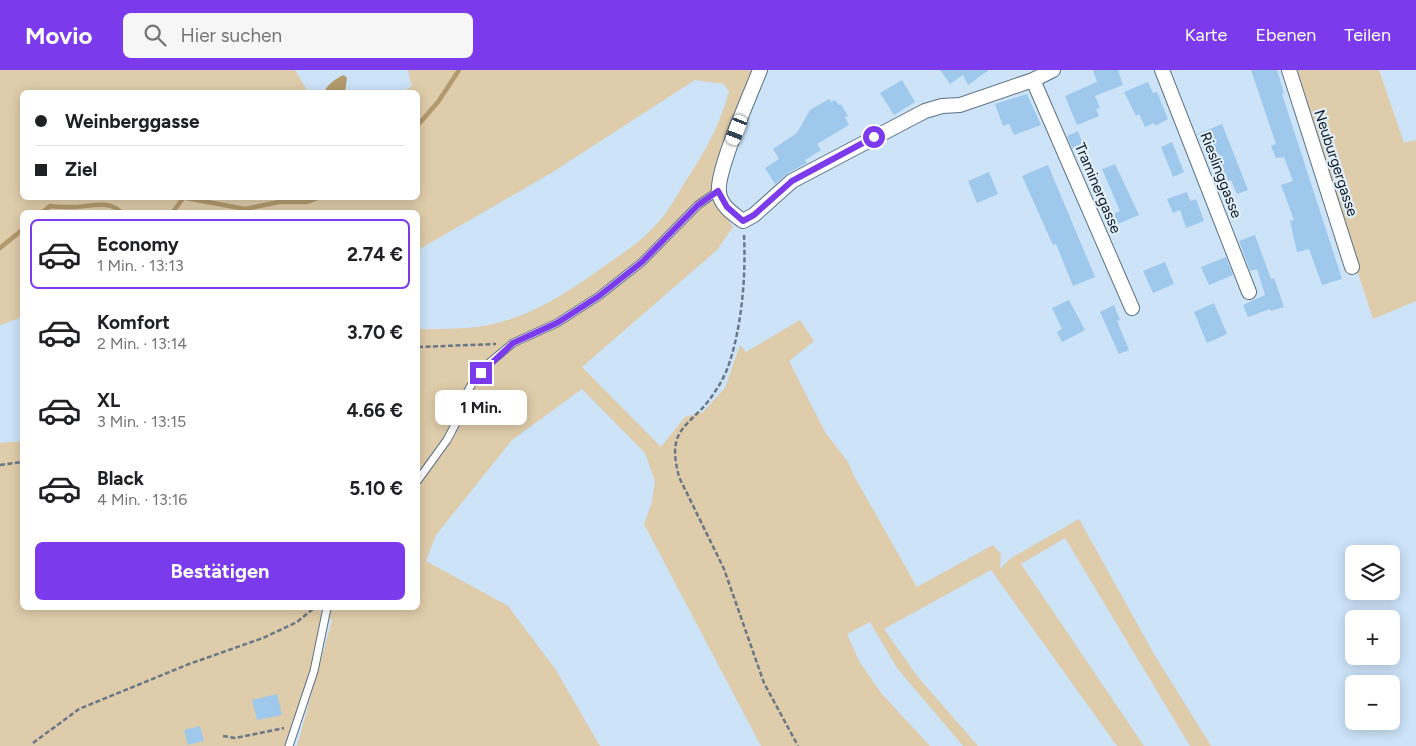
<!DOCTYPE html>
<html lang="de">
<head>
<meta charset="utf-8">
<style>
	:root { --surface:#fff; --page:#f6f6f6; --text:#202124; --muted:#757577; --line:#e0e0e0; --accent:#7c3aed }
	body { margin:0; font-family:Figtree,sans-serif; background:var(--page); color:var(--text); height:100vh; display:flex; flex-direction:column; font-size:19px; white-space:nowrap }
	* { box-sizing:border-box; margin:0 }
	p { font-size:16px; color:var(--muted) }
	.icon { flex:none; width:28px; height:28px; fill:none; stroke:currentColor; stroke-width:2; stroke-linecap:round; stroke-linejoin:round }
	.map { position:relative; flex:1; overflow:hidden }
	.details { position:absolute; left:20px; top:140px; width:400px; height:400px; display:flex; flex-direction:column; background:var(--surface); border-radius:8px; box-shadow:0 2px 12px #0003 }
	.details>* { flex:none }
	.banner { position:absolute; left:20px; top:20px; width:400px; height:110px; border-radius:8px; box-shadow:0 2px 12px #0003; display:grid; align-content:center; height:110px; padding:0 15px; background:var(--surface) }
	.tools { position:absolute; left:1345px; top:475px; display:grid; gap:10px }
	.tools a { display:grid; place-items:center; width:55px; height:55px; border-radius:8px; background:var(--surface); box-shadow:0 2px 12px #0003; font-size:25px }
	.end { position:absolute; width:22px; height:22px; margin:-11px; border:6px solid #7c3aed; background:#fff; box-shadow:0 0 0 2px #fff }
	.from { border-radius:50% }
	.bubble { position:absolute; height:35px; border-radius:8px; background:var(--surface); box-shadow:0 2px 12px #0003; font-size:16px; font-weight:700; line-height:35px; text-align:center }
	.car { position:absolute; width:15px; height:30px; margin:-15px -8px; border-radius:6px; box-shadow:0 0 4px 1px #0007; background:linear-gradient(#fff 24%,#345 0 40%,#fff 0 76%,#345 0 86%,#fff 0) }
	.banner b { display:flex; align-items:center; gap:18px; height:48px; font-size:19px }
	.banner b+b { border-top:1px solid var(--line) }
	.banner i { width:12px; height:12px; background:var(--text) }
	ul { padding:9px 0 0; list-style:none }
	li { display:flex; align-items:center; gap:15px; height:70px; margin:0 10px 8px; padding:0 5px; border:2px solid transparent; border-radius:8px }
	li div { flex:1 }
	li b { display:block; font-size:19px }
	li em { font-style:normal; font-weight:700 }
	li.current { border-color:var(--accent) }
	li>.icon { width:45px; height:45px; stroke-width:1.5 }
	.cta { display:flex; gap:10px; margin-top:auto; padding:10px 15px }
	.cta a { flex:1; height:58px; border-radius:8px; background:var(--accent); color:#fff; font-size:20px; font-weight:700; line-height:58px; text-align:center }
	header { display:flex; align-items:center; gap:30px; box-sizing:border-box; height:70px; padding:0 25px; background:var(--accent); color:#fff }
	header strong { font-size:24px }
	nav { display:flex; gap:28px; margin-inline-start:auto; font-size:18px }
	.search { width:350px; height:45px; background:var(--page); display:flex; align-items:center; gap:12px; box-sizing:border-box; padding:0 18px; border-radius:8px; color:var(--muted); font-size:19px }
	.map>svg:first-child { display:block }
	.green { fill:#dfccaa }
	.water { fill:#b29a6d }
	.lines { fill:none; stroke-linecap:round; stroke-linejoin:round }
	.stream { stroke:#b29a6d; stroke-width:4.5 }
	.building { fill:#9fc9ec }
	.service-casing { stroke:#5c7182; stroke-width:9 }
	.minor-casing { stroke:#5c7182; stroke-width:16 }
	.path { stroke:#697886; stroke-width:2.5; stroke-dasharray:5 2.5; stroke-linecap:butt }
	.service { stroke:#fff; stroke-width:7 }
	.minor { stroke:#fff; stroke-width:14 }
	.route { stroke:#7c3aed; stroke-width:6 }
	.labels { text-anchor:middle; stroke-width:4.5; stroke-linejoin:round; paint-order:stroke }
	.street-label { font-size:15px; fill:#111a21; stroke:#e1effb }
</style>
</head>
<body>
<header>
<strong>Movio</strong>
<div class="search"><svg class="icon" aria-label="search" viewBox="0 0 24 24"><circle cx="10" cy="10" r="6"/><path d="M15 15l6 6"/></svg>Hier suchen</div>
<nav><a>Karte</a><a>Ebenen</a><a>Teilen</a></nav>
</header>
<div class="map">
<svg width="1416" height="676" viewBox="0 0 1416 676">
	<rect width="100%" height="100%" fill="#cce3f8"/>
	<g class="green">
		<path d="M0,0H295L308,22H22V128H418V22H402L412,16L408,0H758L716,106L720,137L733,157L717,180L582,297L661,377L685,347L703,342L725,318L740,275L746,282L800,250L814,271L789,291L825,362L848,392L854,406L917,517L993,475L1001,484L1000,499L1011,488L1079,449L1154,584L1211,676H1190L1065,468L1021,494L1144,676H1117L991,500L884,559L918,607L978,676H963L897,598L870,552L847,564L859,591L881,623L930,676H761L644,454L652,432L655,411L645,383L582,319L512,370L436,465L426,491L508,536L556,600L600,676H297L332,550L322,540L312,598L286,676H0V373L22,371V538H418V259C443,259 472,260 497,253C538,243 572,219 606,195C623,183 640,172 654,157C665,146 674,131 682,117C704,83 717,62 729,22L724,14L695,10L551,103L418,180V142H22V247L0,255Z"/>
		<path d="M1292,0H1379L1404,73L1416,70V231L1373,249Z"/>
	</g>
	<path class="water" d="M344,5L347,8L345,22H324C327,15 336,8 344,5Z"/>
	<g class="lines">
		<g class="stream">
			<path d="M418,55L438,32L459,0"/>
			<path d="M186,128L245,139L279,132H307L318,128"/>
			<path d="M43,142L50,136C58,137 66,137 75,137C91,136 108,130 121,142"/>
			<path d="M173,142L183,128"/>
			<path d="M0,178L22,160"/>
		</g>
	</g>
	<g class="building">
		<path d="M940,0H989L968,15L963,5L950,14Z"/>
		<path d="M1093,0H1118L1123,15L1095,26L1100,38L1096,39L1099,46L1077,55L1065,26L1097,12Z"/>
		<path d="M1251,0H1277L1284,23L1282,24L1342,209L1322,215L1309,179L1297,182L1290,151L1294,150L1281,115L1293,111L1284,87L1276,88L1271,76L1276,74Z"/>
		<path d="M902,10L915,32L894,45L880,23Z"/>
		<path d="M1148,12L1153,23L1157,22L1168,49L1155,56L1154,53L1145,57L1139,44L1136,46L1124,22Z"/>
		<path d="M1027,24L1041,55L1014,65L1009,54L1003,56L995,34Z"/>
		<path d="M829,29L831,32L835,30L839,35L841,34L848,46L845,47L849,55L817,74L821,80L805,90L807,93L788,103L775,114L765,98L779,89L773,79L797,63L810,40Z"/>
		<path d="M1222,54L1248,120L1237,124L1231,110L1221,113L1207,81L1205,82L1197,64Z"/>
		<path d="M1078,61L1083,74L1072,78L1067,66Z"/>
		<path d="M1172,72L1184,102L1173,107L1161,77Z"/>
		<path d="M1115,94L1139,145L1115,155L1111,145L1120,141L1102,99Z"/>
		<path d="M1048,95L1095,207L1073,216L1056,174L1053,175L1022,106Z"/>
		<path d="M989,102L998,124L977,133L968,111Z"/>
		<path d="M1187,122L1190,131L1196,129L1204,151L1186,158L1180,140L1173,143L1167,129Z"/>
		<path d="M1255,165L1271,209L1274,208L1284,237L1271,241L1270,239L1248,247L1243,235L1265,225L1257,199L1250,201L1239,171Z"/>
		<path d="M1226,187L1233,205L1209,215L1201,197Z"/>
		<path d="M1165,192L1174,214L1153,223L1143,201Z"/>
		<path d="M1069,230L1085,260L1062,272L1057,262L1062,259L1052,238Z"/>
		<path d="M1214,233L1227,264L1207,273L1194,242Z"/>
		<path d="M1114,235L1120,250L1117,251L1129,280L1119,284L1100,242Z"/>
		<path d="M277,624L282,645L257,650L252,630Z"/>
		<path d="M200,656L204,671L188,675L184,660Z"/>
	</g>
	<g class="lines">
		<g class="service-casing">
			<g id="service">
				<path d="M418,410L447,370L456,353L460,335L473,312L488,294L513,273L557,253L599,226L642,192L698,135L718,121"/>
				<path d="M289,676L314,601L327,538"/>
			</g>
		</g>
		<g class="minor-casing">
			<g id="minor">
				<path d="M760,0C751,23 716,101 719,122C720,135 733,144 743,151L754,145L792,111L925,41L942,36L960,35L1033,10L1053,0"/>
				<path d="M1162,0L1249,222"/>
				<path d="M1289,0L1352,197"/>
				<path d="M1033,10L1132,238"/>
			</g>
		</g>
		<g class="path">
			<path d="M744,165C746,206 742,255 729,294C724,309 716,321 706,334C697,345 682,355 677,369C673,382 676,394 679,407L724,499L764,613L798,676"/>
			<path d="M418,277L496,274"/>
			<path d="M0,395L22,392"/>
			<path d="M223,666L235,668L284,658"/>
			<path d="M33,673L79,639L189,594L263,568L297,552L314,538"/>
		</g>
		<use href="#service" class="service"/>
		<use href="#minor" class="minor"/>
	</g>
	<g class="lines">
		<path class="route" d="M481,303L513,273L557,253L599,226L642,192L698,135L718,121L727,137L743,151L754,145L792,111L874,67"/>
	</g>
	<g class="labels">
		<g class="street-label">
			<text transform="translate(1336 93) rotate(72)" y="5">Neuburgergasse</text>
			<text transform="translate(1221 105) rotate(69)" y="5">Rieslinggasse</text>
			<text transform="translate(1098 118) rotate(67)" y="5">Traminergasse</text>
		</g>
	</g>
</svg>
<div class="tools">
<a><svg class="icon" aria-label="layers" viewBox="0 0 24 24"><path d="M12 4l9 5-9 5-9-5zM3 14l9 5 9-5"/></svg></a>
<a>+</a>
<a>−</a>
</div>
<i class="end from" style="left:874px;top:67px"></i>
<i class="end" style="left:481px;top:303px"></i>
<div class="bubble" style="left:435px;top:320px;width:92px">1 Min.</div>
<i class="car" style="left:737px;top:60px;rotate:201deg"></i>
<div class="banner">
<b><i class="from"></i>Weinberggasse</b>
<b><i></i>Ziel</b>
</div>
<section class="details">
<ul>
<li class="current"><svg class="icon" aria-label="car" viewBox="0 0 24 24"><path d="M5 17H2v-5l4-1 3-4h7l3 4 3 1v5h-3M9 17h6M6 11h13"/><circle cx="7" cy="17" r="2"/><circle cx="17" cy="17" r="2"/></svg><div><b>Economy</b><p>1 Min. · 13:13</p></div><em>2.74 €</em></li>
<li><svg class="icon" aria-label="car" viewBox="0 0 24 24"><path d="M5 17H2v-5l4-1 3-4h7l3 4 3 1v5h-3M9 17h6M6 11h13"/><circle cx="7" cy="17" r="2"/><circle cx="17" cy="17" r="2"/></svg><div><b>Komfort</b><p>2 Min. · 13:14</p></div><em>3.70 €</em></li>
<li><svg class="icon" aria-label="car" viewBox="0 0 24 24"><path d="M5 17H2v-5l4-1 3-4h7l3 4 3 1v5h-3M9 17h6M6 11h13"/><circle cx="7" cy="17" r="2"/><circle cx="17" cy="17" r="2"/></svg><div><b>XL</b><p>3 Min. · 13:15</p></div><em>4.66 €</em></li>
<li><svg class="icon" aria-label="car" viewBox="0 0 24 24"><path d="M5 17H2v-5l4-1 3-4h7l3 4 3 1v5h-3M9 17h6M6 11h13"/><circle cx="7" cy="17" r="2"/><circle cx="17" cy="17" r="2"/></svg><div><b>Black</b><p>4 Min. · 13:16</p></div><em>5.10 €</em></li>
</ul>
<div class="cta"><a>Bestätigen</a></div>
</section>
</div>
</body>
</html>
